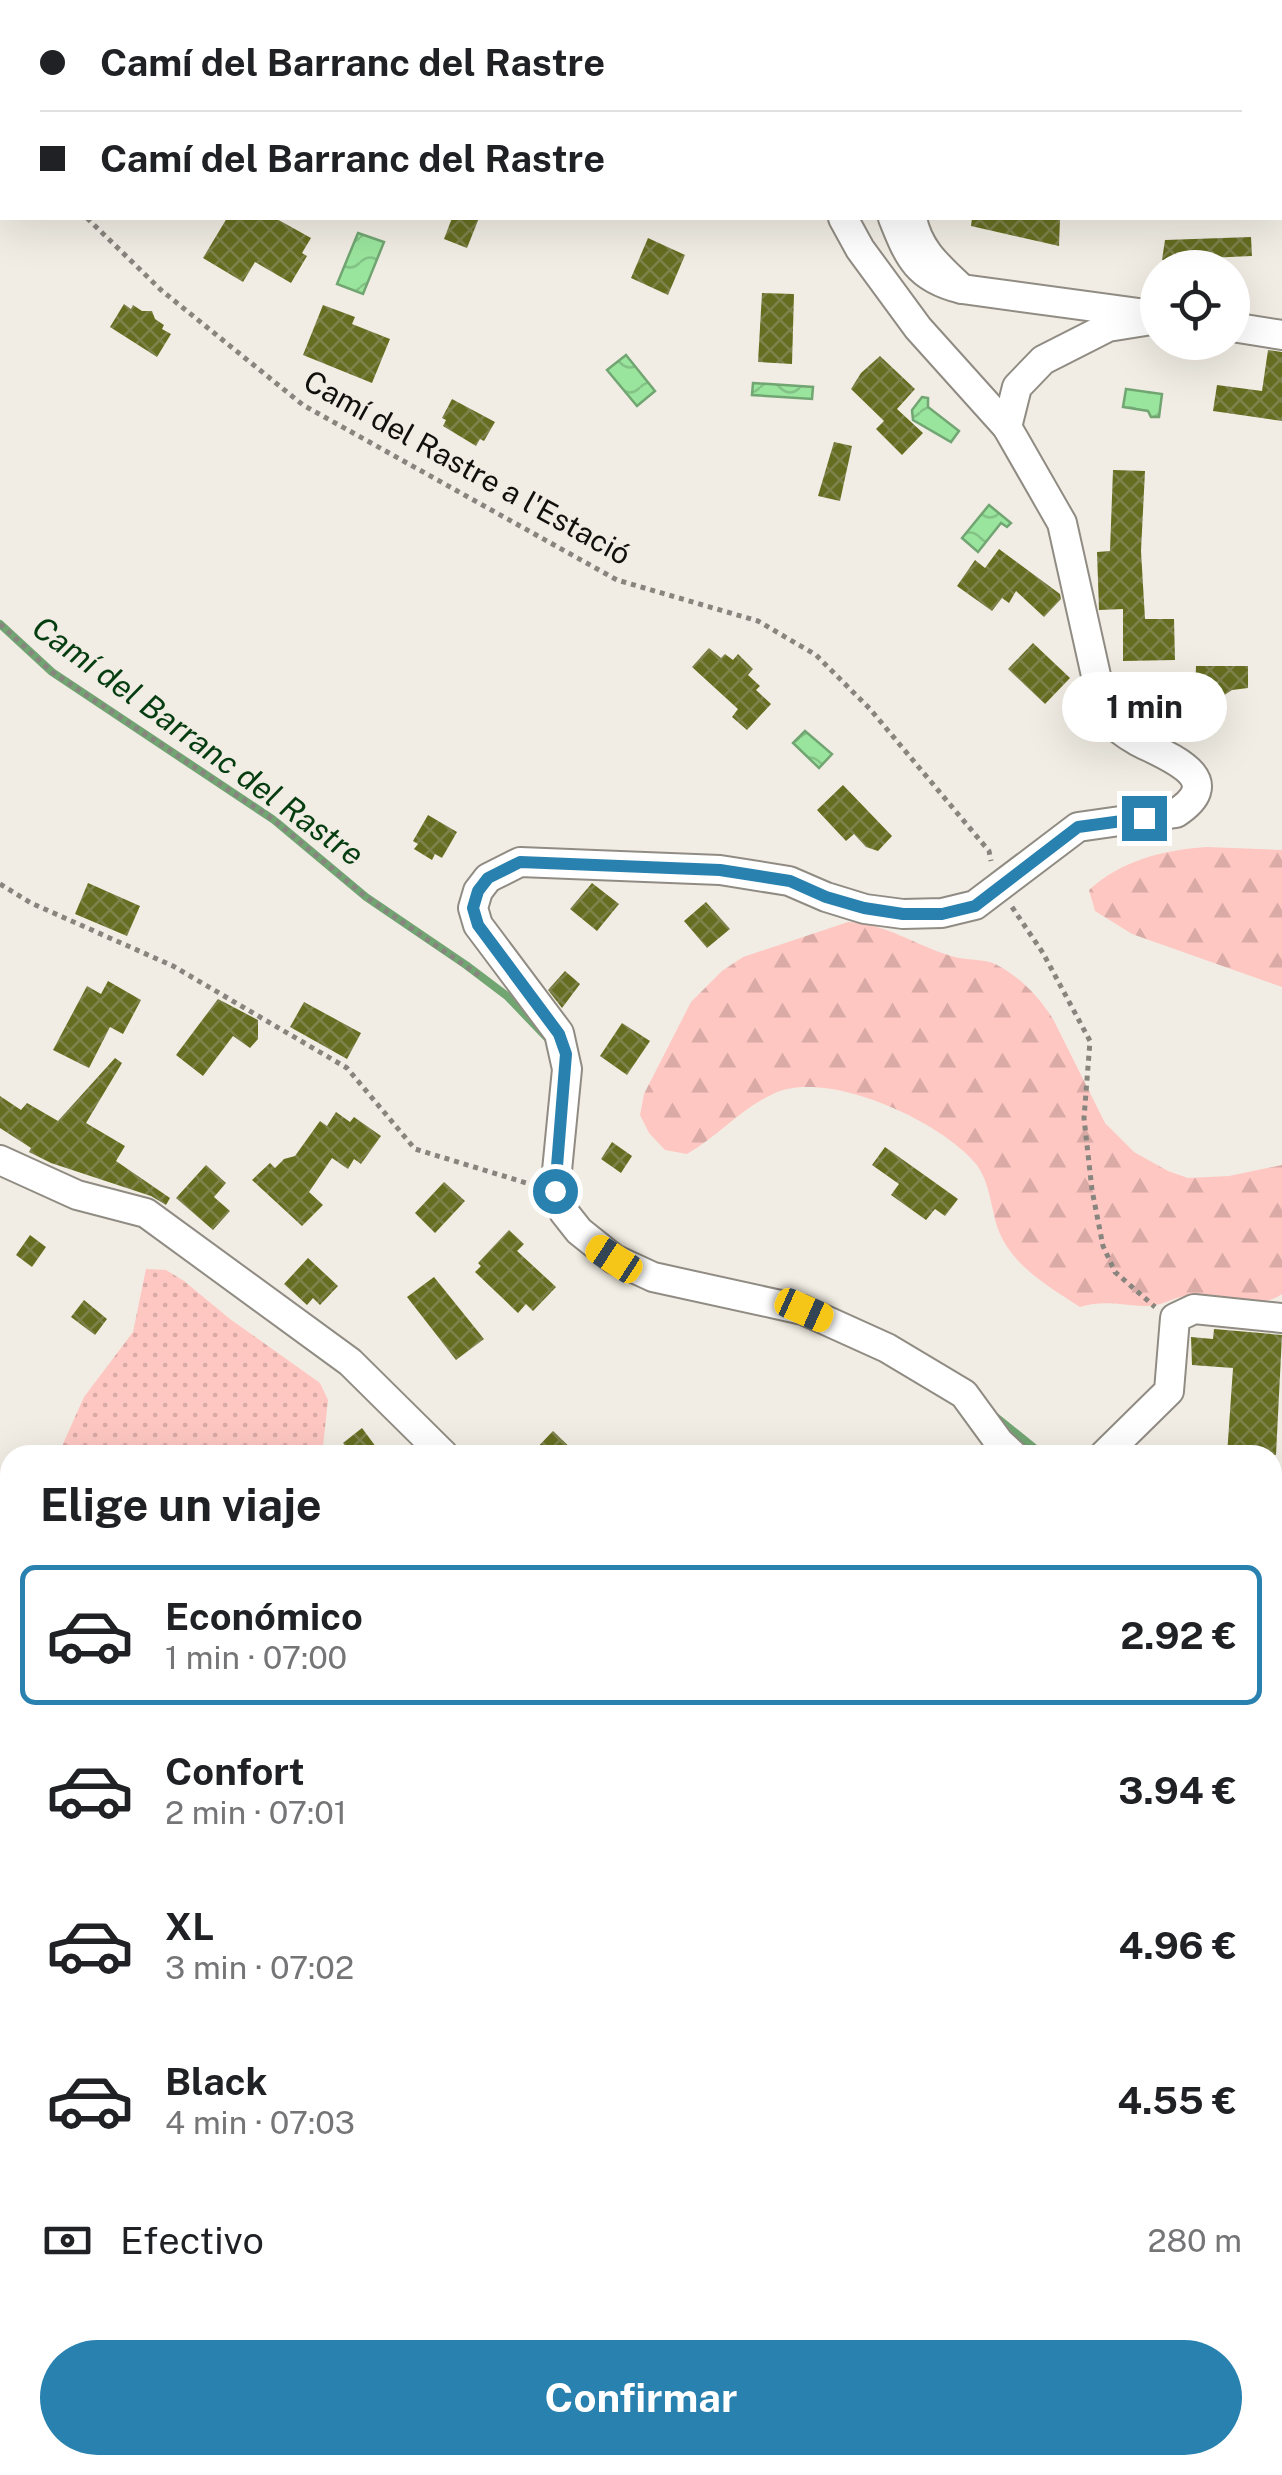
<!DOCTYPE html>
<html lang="es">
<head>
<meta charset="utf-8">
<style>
	:root { --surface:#fff; --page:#f2f2f2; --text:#202124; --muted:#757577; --line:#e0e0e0; --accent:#2981af }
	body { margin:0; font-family:"Public Sans",sans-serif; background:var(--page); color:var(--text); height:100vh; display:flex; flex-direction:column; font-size:38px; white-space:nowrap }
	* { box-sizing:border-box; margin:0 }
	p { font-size:32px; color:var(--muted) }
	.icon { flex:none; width:55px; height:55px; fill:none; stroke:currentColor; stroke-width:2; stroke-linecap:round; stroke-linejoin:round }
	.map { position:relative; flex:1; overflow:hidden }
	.drawer { position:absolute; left:0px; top:1445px; width:1282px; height:1030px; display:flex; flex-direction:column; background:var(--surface); border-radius:30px 30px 0 0; box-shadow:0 10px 40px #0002 }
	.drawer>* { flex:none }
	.banner { position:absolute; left:0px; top:0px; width:1282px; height:220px; box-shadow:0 10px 40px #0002; display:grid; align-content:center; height:220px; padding:0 40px; background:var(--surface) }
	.buttons { position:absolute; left:1140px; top:250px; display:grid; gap:20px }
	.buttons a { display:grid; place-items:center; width:110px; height:110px; border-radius:50%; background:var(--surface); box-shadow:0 10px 40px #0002; font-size:50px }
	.end { position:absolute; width:45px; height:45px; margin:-22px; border:12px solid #2981af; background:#fff; box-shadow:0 0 0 5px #fff }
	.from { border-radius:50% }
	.bubble { position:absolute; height:70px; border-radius:35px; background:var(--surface); box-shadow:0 10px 40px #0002; font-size:32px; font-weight:700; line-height:70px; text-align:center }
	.car { position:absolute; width:30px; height:60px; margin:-30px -15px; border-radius:12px; box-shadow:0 0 8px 2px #0007; background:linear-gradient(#f5c518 24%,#345 0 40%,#f5c518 0 76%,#345 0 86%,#f5c518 0) }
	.banner b { display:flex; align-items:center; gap:35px; height:95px; font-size:38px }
	.banner b+b { border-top:2px solid var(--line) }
	.banner i { width:25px; height:25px; background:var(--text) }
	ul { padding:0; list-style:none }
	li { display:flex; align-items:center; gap:30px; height:140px; margin:0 20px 15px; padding:0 20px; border:5px solid transparent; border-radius:15px }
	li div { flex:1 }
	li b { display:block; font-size:38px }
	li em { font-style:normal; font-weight:700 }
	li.on { border-color:var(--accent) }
	li>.icon { width:90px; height:90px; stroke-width:1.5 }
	h2 { padding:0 40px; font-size:45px; line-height:120px }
	.pay { display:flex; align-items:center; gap:25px; height:110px; padding:0 40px; font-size:38px }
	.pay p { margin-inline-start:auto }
	.button { display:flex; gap:20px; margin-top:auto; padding:20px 40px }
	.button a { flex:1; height:115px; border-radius:60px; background:var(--accent); color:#fff; font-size:40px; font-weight:700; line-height:115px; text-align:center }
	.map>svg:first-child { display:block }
	.grass { fill:url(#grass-dots) }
	.forest { fill:url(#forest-firs) }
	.garden { fill:#fec7c2 }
	.water { fill:url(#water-waves); stroke:#71a572; stroke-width:2.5 }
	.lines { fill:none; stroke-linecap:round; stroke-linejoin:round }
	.stream { stroke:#71a572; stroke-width:8 }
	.building { fill:url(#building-cross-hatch) }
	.service-casing { stroke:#908c83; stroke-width:19 }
	.minor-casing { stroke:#908c83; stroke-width:32 }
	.path { stroke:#88857f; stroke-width:5; stroke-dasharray:5 5; stroke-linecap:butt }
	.service { stroke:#fff; stroke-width:14 }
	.minor { stroke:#fff; stroke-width:28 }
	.route { stroke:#2981af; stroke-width:12 }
	.labels { text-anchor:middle; stroke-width:9; stroke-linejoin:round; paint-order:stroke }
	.street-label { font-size:30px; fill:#11100d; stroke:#f1ede4 }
	.water-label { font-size:32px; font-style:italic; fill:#063d10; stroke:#f1ede4 }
</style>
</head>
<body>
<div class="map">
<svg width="1282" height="2475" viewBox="0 0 1282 2475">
	<defs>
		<pattern id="grass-dots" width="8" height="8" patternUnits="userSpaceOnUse" patternTransform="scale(2.5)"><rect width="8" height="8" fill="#fec7c2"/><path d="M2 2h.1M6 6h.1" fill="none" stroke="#d9aaa6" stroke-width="1.8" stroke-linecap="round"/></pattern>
		<pattern id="forest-firs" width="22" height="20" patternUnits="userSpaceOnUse" patternTransform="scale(2.5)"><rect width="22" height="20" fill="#fec7c2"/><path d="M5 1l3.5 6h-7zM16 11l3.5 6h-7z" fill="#d9aaa6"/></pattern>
		<pattern id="water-waves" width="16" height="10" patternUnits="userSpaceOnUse" patternTransform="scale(2.5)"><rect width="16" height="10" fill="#9ae59d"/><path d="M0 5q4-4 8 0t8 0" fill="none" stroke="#84c386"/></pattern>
		<pattern id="building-cross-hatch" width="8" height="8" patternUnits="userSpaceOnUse" patternTransform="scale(2.5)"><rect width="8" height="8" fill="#656d20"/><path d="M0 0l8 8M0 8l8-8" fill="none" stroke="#7e834d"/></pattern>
	</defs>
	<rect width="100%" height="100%" fill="#f1ede4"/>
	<g class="grass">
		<path d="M146,1269L166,1270L184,1281L230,1319L320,1383L328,1400L322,1455H58L84,1397L133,1332Z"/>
		<path d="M0,1535L10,1541V2107L0,2096Z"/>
		<path d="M210,2465H392L393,2475H208Z"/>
	</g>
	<g class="forest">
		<path d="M1206,847L1282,850V987L1132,934L1095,911L1089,890C1120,861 1163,850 1206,847Z"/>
		<path d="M848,922C887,924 915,945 951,956C966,961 984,958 997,965C1020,977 1039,997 1053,1019L1105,1123L1134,1152L1168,1171L1188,1178L1229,1176L1282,1165V1294C1257,1312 1217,1295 1188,1296C1175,1296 1164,1305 1150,1306C1125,1306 1105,1299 1080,1307C1048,1286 1012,1266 998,1229C991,1208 990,1182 976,1164C941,1121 828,1069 775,1093C743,1107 718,1136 687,1154L665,1150L649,1133L640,1115L644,1094L691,1002L722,971L743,957Z"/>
		<path d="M1272,2094L1282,2102V2316H1272Z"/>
		<path d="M0,2096L10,2107V2465H210L208,2475H0Z"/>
	</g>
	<path class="garden" d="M1273,2358H1282V2475H1259L1253,2465H1272Z"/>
	<g class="water">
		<path d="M358,233L384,242L363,294L337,284Z"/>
		<path d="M626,355L655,391L637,406L607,370Z"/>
		<path d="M753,383L813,387L812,399L752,395Z"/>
		<path d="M1126,389L1162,394L1159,417H1151L1148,411L1123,407Z"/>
		<path d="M922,397L928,398V407L959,431L951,442L913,420L912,410Z"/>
		<path d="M989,505L1011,523L1007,527L1001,523L978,552L962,538Z"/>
		<path d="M805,731L832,754L819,768L793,743Z"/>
	</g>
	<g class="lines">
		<g class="stream">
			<path d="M0,624L52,672L274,820L366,897L466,965L507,996L552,1043"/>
			<path d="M991,1413L1043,1455"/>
		</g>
	</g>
	<g class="building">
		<path d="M227,218H275L311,238L302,253L307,256L291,283L255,262L243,282L203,258Z"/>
		<path d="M452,218H479L467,248L444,239Z"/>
		<path d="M972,218H1060L1059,246L971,226Z"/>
		<path d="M1251,237L1252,256L1162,260L1165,240Z"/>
		<path d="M648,238L685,255L668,295L631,278Z"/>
		<path d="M762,293L794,294L792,364L758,362Z"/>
		<path d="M124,304L131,309L133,305L142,311H152L155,319L164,325L162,329L171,334L157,357L110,327Z"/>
		<path d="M323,305L355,317L352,324L390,339L372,383L303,355Z"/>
		<path d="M1268,350L1282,352V421L1213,411L1217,385L1262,391Z"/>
		<path d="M880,356L915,389L897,409L923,433L902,455L876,429L884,421L851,389L861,373Z"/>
		<path d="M452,399L495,422L484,441L480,439L476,446L443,426L446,420L442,418Z"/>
		<path d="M834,442L852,446L840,501L818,496Z"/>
		<path d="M1113,470L1145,471L1141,551L1145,619H1174L1175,660L1123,661V609L1099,610L1097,552L1110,551Z"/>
		<path d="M999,549L1060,594L1061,599L1044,617L1016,591L1009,603L1002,598L992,611L957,586L975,560L985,568Z"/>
		<path d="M1033,643L1070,678L1045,704L1008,669Z"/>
		<path d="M709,648L721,658L725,654L733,660L738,654L753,669L748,675L760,686L756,690L771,704L747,730L732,717L738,709L692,667Z"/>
		<path d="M1196,666H1248V688L1232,690L1223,696L1195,695Z"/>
		<path d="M843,785L892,836L878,851L866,847L854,834L846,841L817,810Z"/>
		<path d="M428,815L457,832L442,858L435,854L432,860L414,849L418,844L413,841Z"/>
		<path d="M88,883L140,906L127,936L75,914Z"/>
		<path d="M592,883L619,904L597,931L570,909Z"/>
		<path d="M706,902L730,929L707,948L684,921Z"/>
		<path d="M565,971L580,984L562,1008L548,990Z"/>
		<path d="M108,981L141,1000L123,1034L110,1027L89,1068L53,1050L87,986L101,994Z"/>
		<path d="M218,999L258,1020V1039L250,1048L233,1036L203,1076L176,1055Z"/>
		<path d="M304,1002L361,1033L347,1059L290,1027Z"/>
		<path d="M622,1023L650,1041L627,1075L600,1056Z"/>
		<path d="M115,1058L122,1063L86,1123L125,1146L116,1161L170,1198L166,1205L151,1196L51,1163L29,1152L31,1148L0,1128V1096L21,1110L27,1103L58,1121Z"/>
		<path d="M336,1112L350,1122L354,1117L381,1136L361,1164L354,1159L348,1169L332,1158L309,1192L323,1205L302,1226L252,1180L270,1163L275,1168L284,1159L295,1156L320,1121L327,1126Z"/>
		<path d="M612,1142L632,1156L621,1173L601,1159Z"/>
		<path d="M885,1147L958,1199L945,1216L935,1209L926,1220L891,1195L899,1184L872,1165Z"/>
		<path d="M206,1165L226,1183L214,1197L230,1211L213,1230L176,1198Z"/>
		<path d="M444,1182L465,1201L435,1233L415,1213Z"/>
		<path d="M509,1230L524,1244L517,1251L556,1287L533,1311L526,1304L518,1313L475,1272L481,1266L478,1263Z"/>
		<path d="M30,1235L46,1247L32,1267L16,1255Z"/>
		<path d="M308,1258L338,1286L320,1305L313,1298L307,1305L284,1284Z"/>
		<path d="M434,1277L484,1339L456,1360L407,1297Z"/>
		<path d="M84,1300L107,1319L95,1335L71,1317Z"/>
		<path d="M1214,1329L1282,1335L1276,1455H1227L1233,1368L1192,1365L1191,1337L1213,1339Z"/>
		<path d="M362,1428L382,1455H351L343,1443Z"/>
		<path d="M553,1431L578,1455H530Z"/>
	</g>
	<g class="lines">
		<g class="service-casing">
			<g id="service">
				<path d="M1272,1965L1282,1963"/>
				<path d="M1042,2475L1060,2465"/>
			</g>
		</g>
		<g class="minor-casing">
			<g id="minor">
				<path d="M465,0L470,2"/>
				<path d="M804,0V2"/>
				<path d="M963,0L973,2"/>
				<path d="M1257,2L1273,0"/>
				<path d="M1280,154L1282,153"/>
				<path d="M843,218L860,249L918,328L1007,427L1062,523L1105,716C1115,727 1125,734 1137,741C1166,756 1230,778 1176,813L1078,827L975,905L942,913L903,914L865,909L826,897L789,881L720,870L520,862L488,878L478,891L473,908L478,925L559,1033L567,1069L555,1191L564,1212L579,1231L614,1259L653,1277L803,1310L887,1348L964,1394L999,1442L1013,1455"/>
				<path d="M893,218C909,258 917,278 962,289C939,267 918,250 912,218"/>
				<path d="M962,289L1139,313"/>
				<path d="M1232,327L1282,335"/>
				<path d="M1007,427L1017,387L1043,360L1108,327L1158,319"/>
				<path d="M0,1160L77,1195L146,1213L350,1362L444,1455"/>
				<path d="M1104,1455L1169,1391L1175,1318L1194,1309L1282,1318"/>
				<path d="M1278,1566L1282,1525"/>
				<path d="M1272,1827L1282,1829"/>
				<path d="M1272,1904L1282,1905"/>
				<path d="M1272,2326H1282"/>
				<path d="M765,2465L821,2472L852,2465"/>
				<path d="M1076,2465L1082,2475"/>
				<path d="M1231,2465L1237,2475"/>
				<path d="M651,2475L655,2465"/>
				<path d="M708,2475L716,2465"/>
			</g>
		</g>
		<g class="path">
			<path d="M0,133L2,136"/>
			<path d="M87,218L161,290L303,405L617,580L758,621L816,655L870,709L989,851L991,861"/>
			<path d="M0,624L52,672L274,820L366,897L483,978"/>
			<path d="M0,884L31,903L173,966L347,1068L415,1149L533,1185"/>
			<path d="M1012,907L1043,953L1090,1041L1084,1118L1092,1190L1103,1246L1115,1272L1155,1307"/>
			<path d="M0,1575L10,1582"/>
			<path d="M0,2091L10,2100"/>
		</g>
		<use href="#service" class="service"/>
		<use href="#minor" class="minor"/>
	</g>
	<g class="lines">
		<path class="route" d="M555,1191L566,1054L559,1034L478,925L473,908L478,891L488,878L520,862L720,870L790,881L826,897L864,908L903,914H942L975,906L1078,827L1144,818"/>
	</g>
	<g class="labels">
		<g class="street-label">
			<text transform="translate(467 468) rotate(29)" y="10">Camí del Rastre a l'Estació</text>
		</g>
		<g class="water-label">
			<text transform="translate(198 741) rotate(36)" y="11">Camí del Barranc del Rastre</text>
		</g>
	</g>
</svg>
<div class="buttons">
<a><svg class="icon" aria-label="locate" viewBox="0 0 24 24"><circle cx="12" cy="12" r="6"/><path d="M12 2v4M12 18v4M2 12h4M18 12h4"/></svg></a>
</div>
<i class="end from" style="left:555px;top:1191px"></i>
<i class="end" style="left:1144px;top:818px"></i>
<div class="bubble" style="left:1062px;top:672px;width:165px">1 min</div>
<i class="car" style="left:614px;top:1259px;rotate:303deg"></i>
<i class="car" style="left:804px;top:1310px;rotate:114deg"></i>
<div class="banner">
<b><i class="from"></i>Camí del Barranc del Rastre</b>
<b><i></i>Camí del Barranc del Rastre</b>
</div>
<section class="drawer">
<h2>Elige un viaje</h2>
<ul>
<li class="on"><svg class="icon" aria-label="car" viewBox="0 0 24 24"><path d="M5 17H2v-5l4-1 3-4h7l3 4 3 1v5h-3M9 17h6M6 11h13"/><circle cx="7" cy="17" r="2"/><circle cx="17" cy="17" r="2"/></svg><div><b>Económico</b><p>1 min · 07:00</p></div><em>2.92 €</em></li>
<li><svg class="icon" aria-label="car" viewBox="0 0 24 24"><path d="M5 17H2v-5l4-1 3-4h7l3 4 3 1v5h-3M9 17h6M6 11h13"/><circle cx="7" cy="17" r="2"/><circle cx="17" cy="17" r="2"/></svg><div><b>Confort</b><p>2 min · 07:01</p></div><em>3.94 €</em></li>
<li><svg class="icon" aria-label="car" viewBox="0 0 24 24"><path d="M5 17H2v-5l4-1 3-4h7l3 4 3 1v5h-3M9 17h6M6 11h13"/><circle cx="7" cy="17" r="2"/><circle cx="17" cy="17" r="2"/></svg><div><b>XL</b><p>3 min · 07:02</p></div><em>4.96 €</em></li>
<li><svg class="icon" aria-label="car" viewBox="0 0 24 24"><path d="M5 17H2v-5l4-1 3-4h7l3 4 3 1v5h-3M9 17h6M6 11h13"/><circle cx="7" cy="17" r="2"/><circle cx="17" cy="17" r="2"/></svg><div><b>Black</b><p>4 min · 07:03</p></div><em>4.55 €</em></li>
</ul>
<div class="pay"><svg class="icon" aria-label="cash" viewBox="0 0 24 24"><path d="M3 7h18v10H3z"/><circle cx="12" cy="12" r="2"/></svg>Efectivo<p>280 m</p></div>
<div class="button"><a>Confirmar</a></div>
</section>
</div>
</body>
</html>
